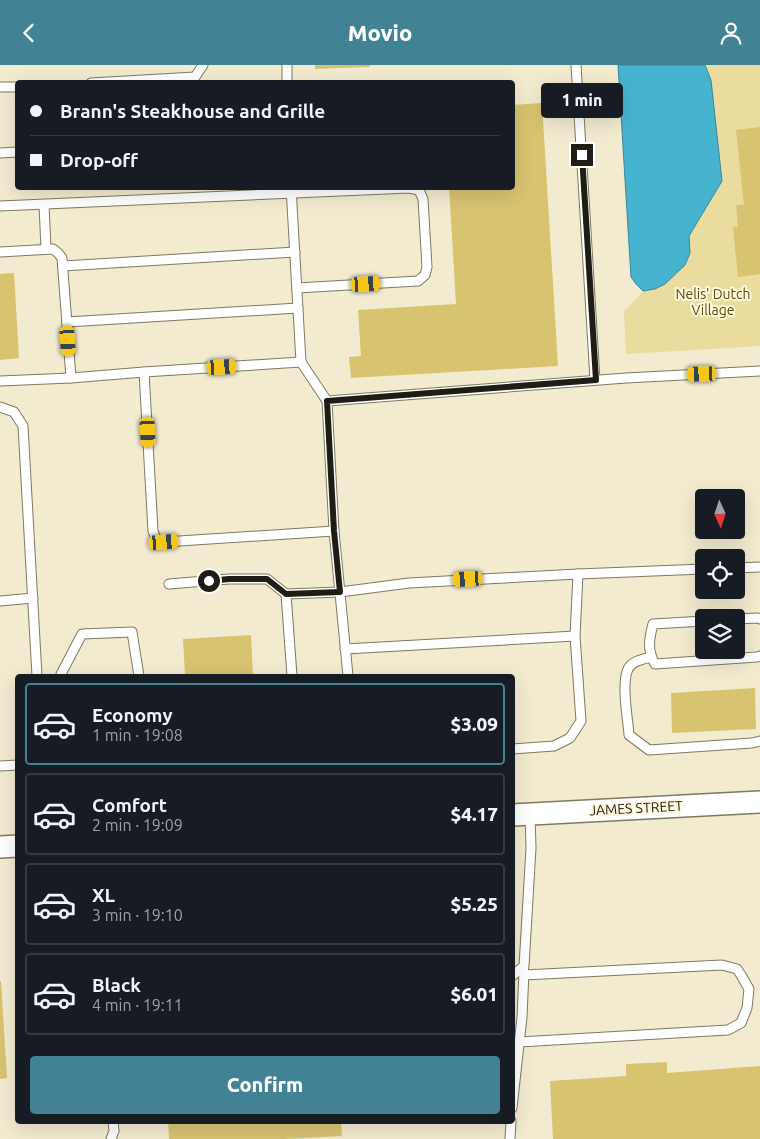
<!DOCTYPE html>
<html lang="en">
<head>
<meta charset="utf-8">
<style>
	:root { --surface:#171b24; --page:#242831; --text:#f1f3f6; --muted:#9ea1a6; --line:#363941; --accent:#418394 }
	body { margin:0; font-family:Ubuntu,sans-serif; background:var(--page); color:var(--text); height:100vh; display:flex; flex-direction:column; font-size:19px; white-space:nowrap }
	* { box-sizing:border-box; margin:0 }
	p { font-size:16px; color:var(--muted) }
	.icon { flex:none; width:28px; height:28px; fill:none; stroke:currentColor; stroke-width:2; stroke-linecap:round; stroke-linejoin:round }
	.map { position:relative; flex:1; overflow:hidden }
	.drawer { position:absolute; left:15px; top:609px; width:500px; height:450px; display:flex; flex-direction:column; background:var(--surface); border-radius:5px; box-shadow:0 5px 20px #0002 }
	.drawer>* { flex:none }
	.guide { position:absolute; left:15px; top:15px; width:500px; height:110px; border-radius:5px; box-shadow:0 5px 20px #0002; display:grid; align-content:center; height:110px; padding:0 15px; background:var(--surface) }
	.needle { width:32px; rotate:177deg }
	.controls { position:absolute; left:695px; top:424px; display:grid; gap:10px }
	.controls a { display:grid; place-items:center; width:50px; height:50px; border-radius:5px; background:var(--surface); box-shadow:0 5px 20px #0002; font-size:25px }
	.end { position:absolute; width:22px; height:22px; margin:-11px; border:6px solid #1f1c13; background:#fff; box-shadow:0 0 0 2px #fff }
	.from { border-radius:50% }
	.bubble { position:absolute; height:35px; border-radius:5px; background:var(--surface); box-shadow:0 5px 20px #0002; font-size:16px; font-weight:800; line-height:35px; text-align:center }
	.car { position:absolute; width:15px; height:30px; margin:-15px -8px; border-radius:6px; box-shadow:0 0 4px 1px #0007; background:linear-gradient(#f5c518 24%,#345 0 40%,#f5c518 0 76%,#345 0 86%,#f5c518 0) }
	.guide b { display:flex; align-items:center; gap:18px; height:48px; font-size:19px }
	.guide b+b { border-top:1px solid var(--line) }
	.guide i { width:12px; height:12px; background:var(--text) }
	ul { padding:9px 0 0; list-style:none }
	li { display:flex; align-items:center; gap:15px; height:82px; margin:0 10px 8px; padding:0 5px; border:2px solid var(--line); border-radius:5px }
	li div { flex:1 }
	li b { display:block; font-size:19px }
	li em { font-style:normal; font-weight:800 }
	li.active { border-color:var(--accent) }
	li>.icon { width:45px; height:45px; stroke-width:1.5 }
	.button { display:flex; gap:10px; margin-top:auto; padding:10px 15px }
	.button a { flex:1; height:58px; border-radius:5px; background:var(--accent); color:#fff; font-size:20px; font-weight:800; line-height:58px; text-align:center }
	header { display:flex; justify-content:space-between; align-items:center; height:65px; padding:0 15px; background:var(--accent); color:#fff; font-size:22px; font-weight:800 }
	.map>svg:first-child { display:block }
	.green { fill:#eadb9f }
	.water { fill:#47b4cf; stroke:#3b8697 }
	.building { fill:#d8c371 }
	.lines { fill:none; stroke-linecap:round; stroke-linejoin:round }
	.service-casing { stroke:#7f7961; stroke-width:11 }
	.tertiary-casing { stroke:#7f7961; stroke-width:24 }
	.service { stroke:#fff; stroke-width:9 }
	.tertiary { stroke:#fff; stroke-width:21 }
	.route { stroke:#1f1c13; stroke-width:6 }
	.labels { text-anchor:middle; stroke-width:4; stroke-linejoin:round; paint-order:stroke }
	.park-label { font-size:14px; fill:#594b08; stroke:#fff8dd }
	.street-label { font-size:14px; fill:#1f1c13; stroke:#fff8dd }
</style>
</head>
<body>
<header><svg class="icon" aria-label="back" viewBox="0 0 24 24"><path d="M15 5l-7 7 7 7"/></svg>Movio<svg class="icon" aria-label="person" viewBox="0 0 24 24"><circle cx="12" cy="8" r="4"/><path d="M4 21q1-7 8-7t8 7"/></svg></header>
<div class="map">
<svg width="760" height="1074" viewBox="0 0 760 1074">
	<rect width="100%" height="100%" fill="#f2ebd0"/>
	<path class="green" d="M705,0H760V281L626,289L624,247L643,226L655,224L665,219L685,200L690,188L689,172L721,117L711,15Z"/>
	<path class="water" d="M618,0H705L711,15L722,116L689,171L690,188L685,200L665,219L655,224L643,226L636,219L631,212Z"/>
	<g class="building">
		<path d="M315,0H370V2L315,4Z"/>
		<path d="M542,38L558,301L351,313L349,292L361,291L358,245L456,239L449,122H512V40Z"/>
		<path d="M760,62V209L738,212L733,162H738L736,140H744L736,65Z"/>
		<path d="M14,208L19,293L0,295V209Z"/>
		<path d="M251,570L253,611H185L183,574Z"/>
		<path d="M755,623L756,664L672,668L671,628Z"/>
		<path d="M0,916H1L7,1013L0,1014Z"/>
		<path d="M667,997V1008L760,1001V1074H553L550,1016L626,1011V999Z"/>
		<path d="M168,1056H341L342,1071L285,1074H169Z"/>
	</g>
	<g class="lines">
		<g class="service-casing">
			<g id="service">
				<path d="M287,0V18"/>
				<path d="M576,0L595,315"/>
				<path d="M91,18L195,12L203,0"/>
				<path d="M0,22H18"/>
				<path d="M0,88L18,87"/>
				<path d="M291,122L301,297"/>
				<path d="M44,140L46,184"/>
				<path d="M0,141L409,123L419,125L423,134L427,202L425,210L418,216L297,223"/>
				<path d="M0,187L53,184L58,188L62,193L71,313"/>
				<path d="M63,201L295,187"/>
				<path d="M67,257L298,243"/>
				<path d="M144,307L153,466L156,474L164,477L334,466"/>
				<path d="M0,316L71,313L144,307L301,297L327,336"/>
				<path d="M0,342L14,347L23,361L37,611"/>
				<path d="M736,503L760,502"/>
				<path d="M169,519L229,514H267L286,529"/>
				<path d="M0,536L33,533"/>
				<path d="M736,554L758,553L760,554"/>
				<path d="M704,556L653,559C649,574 647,585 655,599L757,592L760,591"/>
				<path d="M345,584L575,571"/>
				<path d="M651,592C643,594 632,596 628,604C621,619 628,654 629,670L649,685L752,678L760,676"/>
				<path d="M61,611V609L82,569L132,567L139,611"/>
				<path d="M292,611L286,529L340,527L409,518L578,509L704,504"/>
				<path d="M348,611L334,466L327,336L626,313L760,306"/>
				<path d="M512,684L554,681L570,673L581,656L575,571L578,509"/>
				<path d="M0,701L18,700"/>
				<path d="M512,911L524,901L531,783L530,749"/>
				<path d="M519,977L728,965L741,958L747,943L749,924L741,910L737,904L722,900L524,910"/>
				<path d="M512,1043L522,952L524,906"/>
				<path d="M111,1074L114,1066L113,1056"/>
				<path d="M510,1074L511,1056"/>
			</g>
		</g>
		<g class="tertiary-casing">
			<g id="tertiary">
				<path d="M512,750L760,737"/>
				<path d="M0,782L18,781"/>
			</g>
		</g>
		<use href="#service" class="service"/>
		<use href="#tertiary" class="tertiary"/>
	</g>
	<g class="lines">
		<path class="route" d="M209,516L229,514H267L286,529L340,527L334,466L327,336L596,315L582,90"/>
	</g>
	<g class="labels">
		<g class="park-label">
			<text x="713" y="234">Nelis' Dutch<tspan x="713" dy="16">Village</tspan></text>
		</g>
		<g class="street-label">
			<text transform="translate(636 743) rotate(-3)" y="5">JAMES STREET</text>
		</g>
	</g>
</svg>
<div class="controls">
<a><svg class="needle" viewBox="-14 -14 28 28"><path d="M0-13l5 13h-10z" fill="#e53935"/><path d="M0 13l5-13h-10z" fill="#9ea1a6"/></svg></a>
<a><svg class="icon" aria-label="locate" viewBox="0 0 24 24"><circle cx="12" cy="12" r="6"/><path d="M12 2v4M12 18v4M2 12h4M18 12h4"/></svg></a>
<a><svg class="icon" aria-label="layers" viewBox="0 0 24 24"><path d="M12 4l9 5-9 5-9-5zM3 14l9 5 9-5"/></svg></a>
</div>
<i class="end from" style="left:209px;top:516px"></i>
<i class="end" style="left:582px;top:90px"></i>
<div class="bubble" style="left:541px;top:18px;width:82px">1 min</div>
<i class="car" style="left:366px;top:219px;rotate:87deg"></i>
<i class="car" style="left:68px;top:276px;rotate:176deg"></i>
<i class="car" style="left:222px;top:302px;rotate:87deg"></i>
<i class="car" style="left:702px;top:309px;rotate:268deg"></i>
<i class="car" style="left:148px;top:367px;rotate:177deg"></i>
<i class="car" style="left:164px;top:477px;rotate:86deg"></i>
<i class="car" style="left:468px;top:514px;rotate:267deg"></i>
<div class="guide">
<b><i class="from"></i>Brann's Steakhouse and Grille</b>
<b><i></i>Drop-off</b>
</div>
<section class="drawer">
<ul>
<li class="active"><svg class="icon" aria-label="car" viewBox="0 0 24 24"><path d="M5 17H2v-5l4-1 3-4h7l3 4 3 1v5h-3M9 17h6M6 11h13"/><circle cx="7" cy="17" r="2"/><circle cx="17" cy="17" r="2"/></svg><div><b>Economy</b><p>1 min · 19:08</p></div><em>$3.09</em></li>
<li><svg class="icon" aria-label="car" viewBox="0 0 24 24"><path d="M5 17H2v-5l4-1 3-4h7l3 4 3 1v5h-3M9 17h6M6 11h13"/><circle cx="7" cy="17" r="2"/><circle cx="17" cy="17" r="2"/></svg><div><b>Comfort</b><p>2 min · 19:09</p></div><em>$4.17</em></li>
<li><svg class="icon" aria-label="car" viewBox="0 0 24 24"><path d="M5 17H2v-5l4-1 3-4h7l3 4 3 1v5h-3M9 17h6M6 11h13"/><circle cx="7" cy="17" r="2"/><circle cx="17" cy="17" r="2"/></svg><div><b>XL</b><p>3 min · 19:10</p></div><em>$5.25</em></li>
<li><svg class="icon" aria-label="car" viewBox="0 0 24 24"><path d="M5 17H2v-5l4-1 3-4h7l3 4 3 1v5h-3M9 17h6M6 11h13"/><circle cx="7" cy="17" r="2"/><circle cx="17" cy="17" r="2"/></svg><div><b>Black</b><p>4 min · 19:11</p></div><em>$6.01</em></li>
</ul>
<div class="button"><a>Confirm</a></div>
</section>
</div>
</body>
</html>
